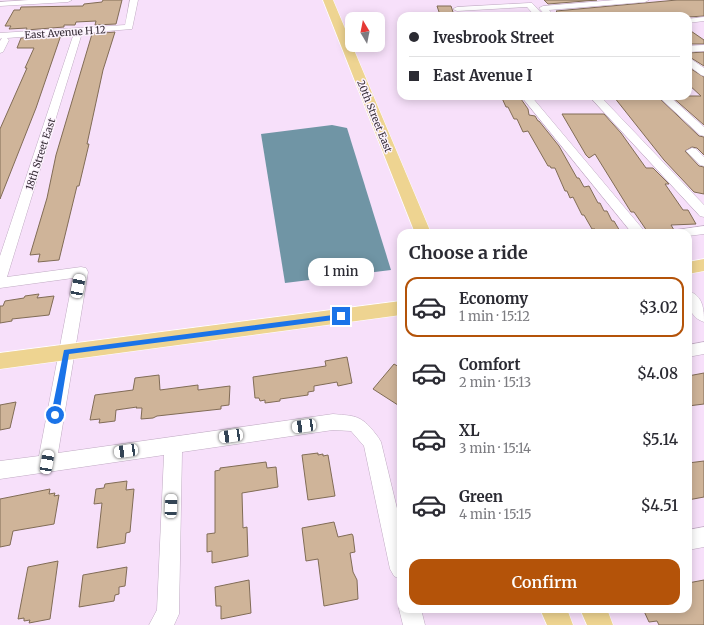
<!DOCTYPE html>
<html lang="en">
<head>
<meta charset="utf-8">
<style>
	:root { --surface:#fff; --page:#f7f7f7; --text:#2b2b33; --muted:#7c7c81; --line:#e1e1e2; --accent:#b45309 }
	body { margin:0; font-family:Merriweather,serif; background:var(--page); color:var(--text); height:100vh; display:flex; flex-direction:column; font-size:15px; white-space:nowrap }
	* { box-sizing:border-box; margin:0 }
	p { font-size:13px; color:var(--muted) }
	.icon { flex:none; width:22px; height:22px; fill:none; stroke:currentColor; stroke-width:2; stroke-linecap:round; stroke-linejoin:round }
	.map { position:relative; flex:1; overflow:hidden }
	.side { position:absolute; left:397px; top:229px; width:295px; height:384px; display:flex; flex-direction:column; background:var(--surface); border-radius:12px; box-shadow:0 2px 10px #0003 }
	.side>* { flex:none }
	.banner { position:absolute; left:397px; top:12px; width:295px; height:88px; border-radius:12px; box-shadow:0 2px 10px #0003; display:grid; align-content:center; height:88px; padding:0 12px; background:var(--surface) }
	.needle { width:26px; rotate:350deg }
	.controls { position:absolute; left:345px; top:12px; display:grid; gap:8px }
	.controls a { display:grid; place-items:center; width:40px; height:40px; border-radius:8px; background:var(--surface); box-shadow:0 2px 10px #0003; font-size:20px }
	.end { position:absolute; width:18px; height:18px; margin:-9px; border:5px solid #1a73e8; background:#fff; box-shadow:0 0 0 2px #fff }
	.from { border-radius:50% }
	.bubble { position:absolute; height:28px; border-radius:12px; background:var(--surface); box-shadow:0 2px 10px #0003; font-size:13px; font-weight:600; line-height:28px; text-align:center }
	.car { position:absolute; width:12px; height:24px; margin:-12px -6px; border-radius:5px; box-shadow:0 0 3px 1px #0007; background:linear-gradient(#fff 24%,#345 0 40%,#fff 0 76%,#345 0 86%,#fff 0) }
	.banner b { display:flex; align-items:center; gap:14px; height:38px; font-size:15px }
	.banner b+b { border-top:1px solid var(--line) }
	.banner i { width:10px; height:10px; background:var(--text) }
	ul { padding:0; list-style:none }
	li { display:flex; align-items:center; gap:12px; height:60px; margin:0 8px 6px; padding:0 4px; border:2px solid transparent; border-radius:12px }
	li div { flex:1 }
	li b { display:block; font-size:15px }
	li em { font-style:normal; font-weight:600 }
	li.on { border-color:var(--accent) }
	li>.icon { width:36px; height:36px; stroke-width:1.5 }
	h2 { padding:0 12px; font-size:18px; line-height:48px }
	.action { display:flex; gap:8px; margin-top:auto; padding:8px 12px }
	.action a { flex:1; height:46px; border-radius:12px; background:var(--accent); color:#fff; font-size:16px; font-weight:600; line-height:46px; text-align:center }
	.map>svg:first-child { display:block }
	.water { fill:#7095a5 }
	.building { fill:#cfb499; stroke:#816c56 }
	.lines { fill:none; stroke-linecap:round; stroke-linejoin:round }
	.minor-casing { stroke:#c0abc3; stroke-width:1 }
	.major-casing { stroke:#fff; stroke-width:1 }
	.minor { fill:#fff; fill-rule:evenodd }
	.major { fill:#eed491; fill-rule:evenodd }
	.route { fill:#1a73e8 }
	.labels { text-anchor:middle; stroke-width:3; stroke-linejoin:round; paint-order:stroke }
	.far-street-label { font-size:10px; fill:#372e38; stroke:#fcf3fd }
</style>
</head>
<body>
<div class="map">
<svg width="704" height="625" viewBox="0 0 704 625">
	<rect width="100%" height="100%" fill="#f7e0fa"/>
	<path class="water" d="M332,125L347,128L391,270L285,283L261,134Z"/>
	<g class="building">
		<path d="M103,0H122L116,24L95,25L96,21L76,22L75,25H64V27L26,30L27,28L9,29L11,26H5L14,10H20L21,7L83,6L84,4L102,2Z"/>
		<path d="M544,0H597L548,4Z"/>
		<path d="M677,0H704V16L688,17L607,16V13L561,16L556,11Z"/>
		<path d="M437,6H451L454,15H440Z"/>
		<path d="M688,29L704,40V44H688Z"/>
		<path d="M115,32L103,70L87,144H89L79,186H77L59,260L38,262L40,254L30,255L47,198L56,155L92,34Z"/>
		<path d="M61,35L36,108L0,199V129L27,68H25L34,48H17L21,38Z"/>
		<path d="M704,52V66L688,56V53Z"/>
		<path d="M688,67L704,77V125L671,96H701L688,84Z"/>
		<path d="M501,96H518L521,99L528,109L529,115L535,116L538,121H539L559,146L577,178H579L584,187L589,186L598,203H600L604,211H607L612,221H614L621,233H597L595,229H592L584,215H582L573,197L570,198L567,191H565L555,168H551L550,166H548L528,131L523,132L517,119H514L508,107H506Z"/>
		<path d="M657,96L699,136L704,137V155L697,148L692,147L685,151L699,166L704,167V194L694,192L664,160L614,97Z"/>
		<path d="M562,114H604L621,133L646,168H653L669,184H665L683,210H688L696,224L671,225L674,230L647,231L634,212H631L595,154L589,158L586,155Z"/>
		<path d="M39,294L37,298L54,296L49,315L12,319V321L0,323V306H3L5,301L24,298L25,296Z"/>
		<path d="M347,357L352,383L338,386L337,382L314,386V391L308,392V395L280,399V401L265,403V400L260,401L259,398H255L253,377L326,366L325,361Z"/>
		<path d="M394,364L401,368V407L373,389Z"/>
		<path d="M704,373V404L688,406V376Z"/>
		<path d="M159,375L160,390L198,385V390L230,386L229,405L221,406V409L157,416L153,418L141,419L142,408H136L137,407L116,410L115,421L99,423L100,419L90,420L95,395L133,390L135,378Z"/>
		<path d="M16,402L10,428L0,430V405Z"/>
		<path d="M318,453V455L323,454V456L328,455L335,496L308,500L302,455Z"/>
		<path d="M704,461V497L688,500V463Z"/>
		<path d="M266,462L267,468L276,467L278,487L242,493L243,528L247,527L248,556L212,563V551L207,552V534L215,533V471L220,470V468Z"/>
		<path d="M127,481L126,490L134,489L130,532L126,533L125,543L97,548L102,503L94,504L96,489L104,488L105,484Z"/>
		<path d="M50,489L49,494L55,493L54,496L59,495L54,524L13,531L10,545L0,547V499Z"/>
		<path d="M334,522L338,537L352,534L353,536L355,552L350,553L353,572L357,580L358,599L324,606L318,559L306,561L302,528Z"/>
		<path d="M58,561L50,619L29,623L30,620L24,621V618L18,619L28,567Z"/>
		<path d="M127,567L125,586L119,587V594L115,595L114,601L79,607L83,575Z"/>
		<path d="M249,580L251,613L221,619V606H216L215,587Z"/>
		<path d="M704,580V625H659L657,621L649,622L643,609H688V583Z"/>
	</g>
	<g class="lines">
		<g class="minor-casing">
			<g id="minor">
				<path d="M29,0H72L68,2L0,6V2Z"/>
				<path d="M130,0H138L132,29L82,33L7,277L81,267L86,268L88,272L58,453L333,414C350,416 358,414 370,427C374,432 378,436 381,442L401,525V580L394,576L390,569L364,446L351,431L333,430L182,452L179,614L174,625H149L157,610L164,455L0,479V461L39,456L73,278L0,288V256L74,33L7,38L9,40L3,52L0,53V41L2,38L0,39V33L125,25Z"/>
				<path d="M615,0H649L645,2L549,10L555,16H546L539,8L543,6Z"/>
				<path d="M529,3H532L544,16H535L527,7L457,11L453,9L457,7Z"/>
				<path d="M704,17V21L688,23V19Z"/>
				<path d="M704,45V51L688,52V46Z"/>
				<path d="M688,57L704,68V76L701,75L688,65Z"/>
				<path d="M521,96H531L646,233H632Z"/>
				<path d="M589,96H600L704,205V217L700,216Z"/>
				<path d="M658,96H669L704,127V136L700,135Z"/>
				<path d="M692,148L696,149L704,157V166L700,165L686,151Z"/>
				<path d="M704,226V234L688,236V233H674L676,230Z"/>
				<path d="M688,291C703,295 704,309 704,322C689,317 688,304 688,291Z"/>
				<path d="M704,342V354L688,357V345Z"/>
				<path d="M704,527V547L688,550V530Z"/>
				<path d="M401,604V609H421L425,625H403L399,609Z"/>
			</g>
		</g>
		<g class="major-casing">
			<g id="major">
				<path d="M323,0H333L431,233H415Z"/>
				<path d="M704,259V271L688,274V262Z"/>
				<path d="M401,301V315L0,369V353Z"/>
				<path d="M540,609H567L573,625H547Z"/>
				<path d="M580,609H607L613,625H587Z"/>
			</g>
		</g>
		<use href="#minor" class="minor"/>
		<use href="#major" class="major"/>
	</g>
	<path class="route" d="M341,314L344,316L341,319L69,354L59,415L55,418L51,415L64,350Z"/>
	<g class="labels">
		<g class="far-street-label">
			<text transform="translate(65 32) rotate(-4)" y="4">East Avenue H 12</text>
			<text transform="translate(375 116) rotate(68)" y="4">20th Street East</text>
			<text transform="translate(40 154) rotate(-72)" y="4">18th Street East</text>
		</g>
	</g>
</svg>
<div class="controls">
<a><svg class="needle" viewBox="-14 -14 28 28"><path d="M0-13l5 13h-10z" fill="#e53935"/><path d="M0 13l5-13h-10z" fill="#7c7c81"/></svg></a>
</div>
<i class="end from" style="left:55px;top:415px"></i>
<i class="end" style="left:341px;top:316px"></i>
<div class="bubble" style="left:308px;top:258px;width:66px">1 min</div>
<i class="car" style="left:78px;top:286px;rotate:11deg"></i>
<i class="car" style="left:304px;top:426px;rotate:262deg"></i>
<i class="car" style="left:231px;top:436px;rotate:262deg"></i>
<i class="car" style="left:126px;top:451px;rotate:262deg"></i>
<i class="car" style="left:47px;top:462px;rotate:10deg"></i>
<i class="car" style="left:171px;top:506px;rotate:2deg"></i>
<div class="banner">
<b><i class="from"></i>Ivesbrook Street</b>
<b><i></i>East Avenue I</b>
</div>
<section class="side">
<h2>Choose a ride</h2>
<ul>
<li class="on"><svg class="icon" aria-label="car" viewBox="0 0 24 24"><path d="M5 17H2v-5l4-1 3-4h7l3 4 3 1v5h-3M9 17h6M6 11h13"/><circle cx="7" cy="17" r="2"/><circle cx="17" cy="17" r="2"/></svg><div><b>Economy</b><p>1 min · 15:12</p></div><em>$3.02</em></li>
<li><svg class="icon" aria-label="car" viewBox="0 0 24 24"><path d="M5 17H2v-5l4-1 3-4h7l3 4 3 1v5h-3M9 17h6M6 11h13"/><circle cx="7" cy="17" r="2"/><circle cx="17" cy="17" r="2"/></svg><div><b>Comfort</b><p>2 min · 15:13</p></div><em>$4.08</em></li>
<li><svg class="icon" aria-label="car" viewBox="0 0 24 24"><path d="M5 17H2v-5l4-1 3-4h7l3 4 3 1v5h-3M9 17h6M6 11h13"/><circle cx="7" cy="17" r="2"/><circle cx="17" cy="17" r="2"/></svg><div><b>XL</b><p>3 min · 15:14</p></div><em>$5.14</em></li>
<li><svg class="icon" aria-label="car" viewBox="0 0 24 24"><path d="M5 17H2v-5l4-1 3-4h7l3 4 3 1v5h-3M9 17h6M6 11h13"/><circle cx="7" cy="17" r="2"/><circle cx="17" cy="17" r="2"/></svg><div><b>Green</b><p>4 min · 15:15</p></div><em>$4.51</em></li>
</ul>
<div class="action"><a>Confirm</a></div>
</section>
</div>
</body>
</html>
